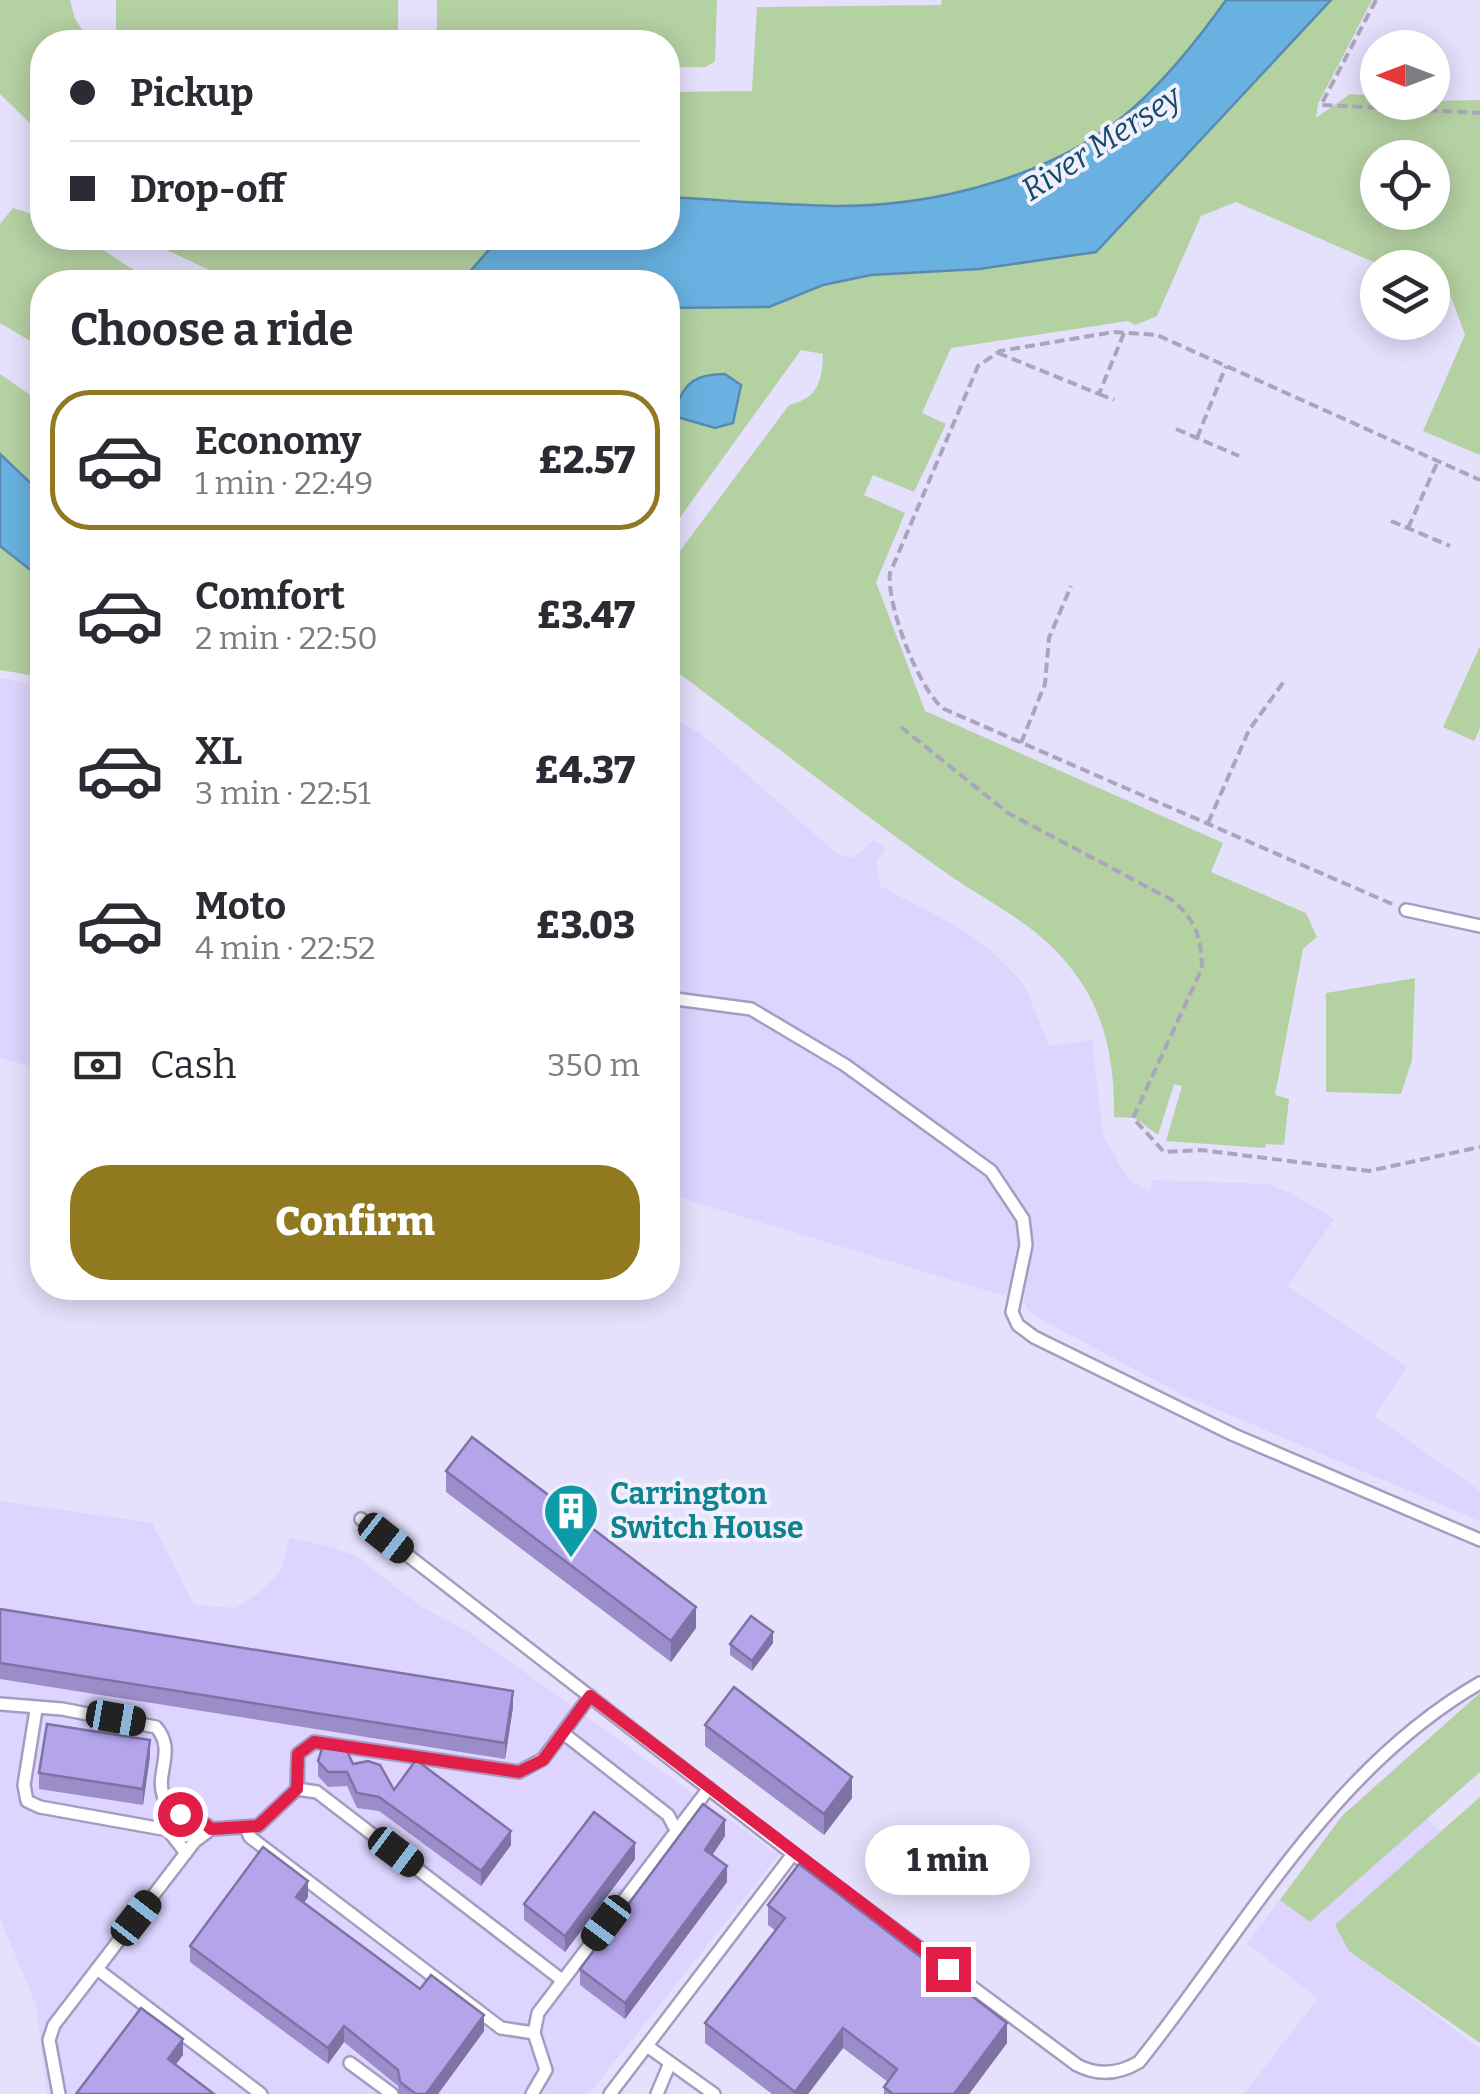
<!DOCTYPE html>
<html lang="en">
<head>
<meta charset="utf-8">
<style>
	:root { --surface:#fff; --page:#f7f7f7; --text:#2b2b33; --muted:#7c7c81; --line:#e1e1e2; --accent:#91791f }
	body { margin:0; font-family:Bitter,serif; background:var(--page); color:var(--text); height:100vh; display:flex; flex-direction:column; font-size:38px; white-space:nowrap }
	* { box-sizing:border-box; margin:0 }
	p { font-size:32px; color:var(--muted) }
	.icon { flex:none; width:55px; height:55px; fill:none; stroke:currentColor; stroke-width:2; stroke-linecap:round; stroke-linejoin:round }
	.map { position:relative; flex:1; overflow:hidden }
	.drawer { position:absolute; left:30px; top:270px; width:650px; height:1030px; display:flex; flex-direction:column; background:var(--surface); border-radius:40px; box-shadow:0 5px 25px #0003 }
	.drawer>* { flex:none }
	.hud { position:absolute; left:30px; top:30px; width:650px; height:220px; border-radius:40px; box-shadow:0 5px 25px #0003; display:grid; align-content:center; height:220px; padding:0 40px; background:var(--surface) }
	.needle { width:65px; rotate:270deg }
	.tools { position:absolute; left:1360px; top:30px; display:grid; gap:20px }
	.tools a { display:grid; place-items:center; width:90px; height:90px; border-radius:50%; background:var(--surface); box-shadow:0 5px 25px #0003; font-size:50px }
	.end { position:absolute; width:45px; height:45px; margin:-22px; border:12px solid #e11d48; background:#fff; box-shadow:0 0 0 5px #fff }
	.from { border-radius:50% }
	.bubble { position:absolute; height:70px; border-radius:35px; background:var(--surface); box-shadow:0 5px 25px #0003; font-size:32px; font-weight:800; line-height:70px; text-align:center }
	.car { position:absolute; width:30px; height:60px; margin:-30px -15px; border-radius:12px; box-shadow:0 0 8px 2px #0007; background:linear-gradient(#222 24%,#8ab4d8 0 40%,#222 0 76%,#8ab4d8 0 86%,#222 0) }
	.hud b { display:flex; align-items:center; gap:35px; height:95px; font-size:38px }
	.hud b+b { border-top:2px solid var(--line) }
	.hud i { width:25px; height:25px; background:var(--text) }
	ul { padding:0; list-style:none }
	li { display:flex; align-items:center; gap:30px; height:140px; margin:0 20px 15px; padding:0 20px; border:5px solid transparent; border-radius:40px }
	li div { flex:1 }
	li b { display:block; font-size:38px }
	li em { font-style:normal; font-weight:800 }
	li.active { border-color:var(--accent) }
	li>.icon { width:90px; height:90px; stroke-width:1.5 }
	h2 { padding:0 40px; font-size:45px; line-height:120px }
	.pay { display:flex; align-items:center; gap:25px; height:110px; padding:0 40px; font-size:38px }
	.pay p { margin-inline-start:auto }
	.primary-button { display:flex; gap:20px; margin-top:auto; padding:20px 40px }
	.primary-button a { flex:1; height:115px; border-radius:40px; background:var(--accent); color:#fff; font-size:40px; font-weight:800; line-height:115px; text-align:center }
	.map>svg:first-child { display:block }
	.built { fill:#ddd4ff }
	.green { fill:#b4d1a2; fill-rule:evenodd }
	.water { fill:#69b1e1; stroke:#598bb1; stroke-width:2.5 }
	.lines { fill:none; stroke-linecap:round; stroke-linejoin:round }
	.lane-casing { stroke:#a49dbf; stroke-width:16 }
	.path { stroke:#aaa5bc; stroke-width:4; stroke-dasharray:10 5; stroke-linecap:butt }
	.lane { stroke:#fff; stroke-width:11 }
	.wall { fill:#9b8dc9 }
	.shaded-wall { fill:#7e73a4 }
	.building { fill:#b4a4ea; stroke:#7e73a4; stroke-width:2.5 }
	.route { stroke:#e11d48; stroke-width:12 }
	.labels { text-anchor:middle; stroke-width:8; stroke-linejoin:round; paint-order:stroke }
	.culture-label { font-size:30px; font-weight:bold; fill:#0d838f; stroke:#f2effd; text-anchor:start }
	.water-label { font-size:32px; font-style:italic; fill:#134b6b; stroke:#f2effd }
</style>
</head>
<body>
<div class="map">
<svg width="1480" height="2094" viewBox="0 0 1480 2094">
	<rect width="100%" height="100%" fill="#e5e0fc"/>
	<g class="built">
		<path d="M0,678L42,686V1069L0,1058Z"/>
		<path d="M668,716L700,733L838,855L853,858L874,840L886,848L876,861L880,886L958,927L995,954L1024,984L1049,1046L1092,1040L1103,1136L1129,1180L1150,1192L1152,1180L1267,1184L1291,1193L1334,1219L1288,1286L1407,1367L1374,1416L1480,1491V1521L1183,1395L1048,1323L1027,1309L1023,1295L998,1294L668,1194Z"/>
		<path d="M0,1501L152,1523L194,1605L236,1608L260,1592L281,1571L290,1538L332,1547L356,1556L420,1606L470,1633L776,1853L797,1832L589,2094H47L36,2005L0,1918Z"/>
		<path d="M1384,1778L1458,1848L1350,1951L1480,2049V2094H1244L1318,1998L1247,1944L1342,1816Z"/>
	</g>
	<g class="green">
		<path d="M0,0H70L75,19L89,40L42,42V135L0,94Z"/>
		<rect x="116" y="0" width="282" height="42"/>
		<path d="M437,0H717L715,61L706,67H668V42H437Z"/>
		<path d="M942,0H1226C1199,38 1167,78 1132,109C1056,176 934,207 834,206C779,205 723,200 668,197V92L752,91L757,7L941,5Z"/>
		<path d="M1331,0H1372L1318,104L1316,118L1350,94L1377,96L1378,102L1480,100V455L1423,431L1465,335L1451,297L1433,288L1432,268L1385,267L1236,202L1201,216L1157,316L1135,325L1128,321L951,348L922,413L946,424L914,492L873,475L864,495L905,513L876,582L925,711L1223,843L1211,872L1306,913L1317,937L1303,949L1275,1095L1289,1099L1284,1145L1266,1144L1265,1148L1166,1141L1182,1086L1174,1084L1158,1135L1135,1118L1114,1117C1115,1068 1107,1020 1079,979C1043,927 999,909 949,875C854,808 761,735 668,665V567L789,405C818,398 822,382 823,354L801,350L668,534V308L769,307L823,285L871,275L1096,252ZM1378,158H1432V212H1378Z"/>
		<path d="M13,208L42,217V238H85L140,274L135,282H42V348L0,323V224Z"/>
		<path d="M142,238H253L279,251L292,238H499L461,282H234Z"/>
		<path d="M0,374L42,403V494L0,454Z"/>
		<path d="M0,546L42,579V677L0,670Z"/>
		<path d="M1480,646V728L1474,741L1443,727Z"/>
		<path d="M1415,978L1412,1060L1401,1094L1326,1092V993Z"/>
		<path d="M1480,1693V1772L1310,1922L1280,1900L1342,1816Z"/>
		<path d="M1480,1797V2043L1349,1951L1335,1925Z"/>
	</g>
	<g class="water">
		<path d="M1226,0H1331L1096,252L979,269L871,275L823,285L769,307L668,308V282H461L499,238H668V197C723,200 779,205 834,206C934,207 1056,176 1132,109C1167,78 1199,38 1226,0Z"/>
		<path d="M725,374L741,385L733,423L715,428L677,417L674,409C686,382 695,374 725,374Z"/>
		<path d="M0,454L42,494V579L0,546Z"/>
	</g>
	<g class="lines">
		<g class="lane-casing">
			<g id="lane">
				<path d="M1406,910L1480,926"/>
				<path d="M668,998L751,1009L845,1065L991,1171L1023,1219L1026,1245L1012,1312L1018,1325L1034,1337L1234,1435L1480,1540"/>
				<path d="M361,1519L793,1854L1077,2065C1098,2076 1119,2074 1139,2062C1245,1930 1329,1770 1480,1683"/>
				<path d="M0,1704L62,1709L156,1727C177,1751 154,1773 164,1798C173,1818 198,1815 211,1829"/>
				<path d="M36,1710L24,1785L27,1801L40,1807L168,1830L186,1853"/>
				<path d="M563,1733L668,1815L676,1830"/>
				<path d="M297,1789L298,1754L314,1742L519,1772L543,1759L590,1696"/>
				<path d="M246,1828L250,1837L501,2028L534,2033"/>
				<path d="M97,1969L261,2094"/>
				<path d="M647,2046L714,2094"/>
				<path d="M350,2063L392,2094"/>
				<path d="M59,2094L49,2040L54,2025L195,1841L211,1829L258,1826L297,1789L317,1792L562,1980"/>
				<path d="M532,2094L546,2070L534,2033L538,2013L709,1788"/>
				<path d="M610,2094L793,1854"/>
				<path d="M657,2094L670,2063"/>
			</g>
		</g>
		<g class="path">
			<path d="M1376,0L1321,105L1480,113"/>
			<path d="M998,353L1099,394L1124,333"/>
			<path d="M1099,394L1114,400"/>
			<path d="M1176,429L1239,456"/>
			<path d="M1197,438L1226,366"/>
			<path d="M1391,521L1450,546"/>
			<path d="M1408,528L1438,461"/>
			<path d="M901,727L1008,813L1172,900C1196,920 1201,937 1202,968L1133,1118L1164,1152L1201,1150L1369,1171L1480,1147"/>
			<path d="M1021,743L1045,684L1049,638L1071,586"/>
			<path d="M1208,823L1249,730L1285,680"/>
			<path d="M1392,904L944,709C919,691 886,604 890,573L978,366L1000,351L1114,332L1157,335L1480,480"/>
		</g>
		<use href="#lane" class="lane"/>
	</g>
	<g class="wall">
		<path d="M446,1471L696,1628L671,1662L446,1492Z"/>
		<path d="M0,1609L513,1707L505,1759L0,1679Z"/>
		<path d="M773,1643L752,1671L730,1655V1644Z"/>
		<path d="M705,1725L852,1798L824,1835L705,1746Z"/>
		<path d="M150,1756L143,1805L39,1789V1773Z"/>
		<path d="M318,1761L353,1764L394,1790L511,1845L481,1886L379,1811L357,1808L347,1786L328,1787L318,1776Z"/>
		<path d="M725,1836L712,1855L727,1882L625,2019L580,1985V1969Z"/>
		<path d="M635,1859L565,1952L524,1920V1904Z"/>
		<path d="M308,1897L304,1903L420,1989L484,2031L438,2094H399L398,2086L344,2042L328,2064L190,1962V1946Z"/>
		<path d="M768,1905L1007,2043L969,2094H884V2087L888,2082L843,2048L808,2094H772L705,2043V2023L776,1931L768,1925Z"/>
	</g>
	<g class="shaded-wall">
		<path d="M696,1607V1628L671,1662V1641Z"/>
		<path d="M773,1632V1643L752,1671V1661Z"/>
		<path d="M513,1691V1707L505,1759V1743Z"/>
		<path d="M150,1740V1756L143,1805V1789Z"/>
		<path d="M852,1777V1798L824,1835V1814Z"/>
		<path d="M725,1820V1836L705,1866V1850Z"/>
		<path d="M511,1831V1845L481,1886V1871Z"/>
		<path d="M635,1843V1859L565,1952V1936Z"/>
		<path d="M727,1866V1882L625,2019V2003Z"/>
		<path d="M308,1881V1897L296,1913V1897Z"/>
		<path d="M484,2015V2031L438,2094H426Z"/>
		<path d="M1007,2023V2043L969,2094H954Z"/>
		<path d="M344,2026V2042L328,2064V2048Z"/>
		<path d="M843,2028V2048L808,2094H795V2092Z"/>
		<path d="M183,2039V2055L168,2075V2059Z"/>
	</g>
	<g class="building">
		<path d="M472,1437L696,1607L671,1641L446,1471Z"/>
		<path d="M0,1609L513,1691L505,1743L0,1663Z"/>
		<path d="M751,1616L773,1632L752,1661L730,1644Z"/>
		<path d="M734,1687L852,1777L824,1814L705,1725Z"/>
		<path d="M47,1724L150,1740L143,1789L39,1773Z"/>
		<path d="M336,1742L346,1749L353,1764L368,1761L380,1765L394,1790L416,1760L511,1831L481,1871L379,1797L357,1793L347,1772H328L318,1761L323,1746Z"/>
		<path d="M703,1804L725,1820L705,1850L727,1866L625,2003L580,1969Z"/>
		<path d="M594,1812L635,1843L565,1936L524,1904Z"/>
		<path d="M263,1847L308,1881L296,1897L420,1989L431,1975L484,2015L426,2094H416L400,2082L398,2070L344,2026L328,2048L190,1946Z"/>
		<path d="M799,1864L1007,2023L954,2094H893L884,2087L897,2069L843,2028L795,2092L705,2023L785,1918L768,1905Z"/>
		<path d="M141,2008L183,2039L168,2059L214,2094H76Z"/>
	</g>
	<g class="lines">
		<path class="route" d="M180,1814L202,1821L211,1829L258,1826L297,1789L298,1754L314,1742L519,1772L543,1760L590,1696L948,1969"/>
	</g>
	<defs>
		<g id="building-pin" transform="scale(2.875)"><path d="M0 17L-7.5 6A9.5 9.5 0 1 1 7.5 6Z" fill="#0f9aa8" stroke="#f2effd"/><path d="M-4-6H4V6H1V3H-1V6H-4ZM-2.5-4.3h1.7v1.8h-1.7ZM.8-4.3h1.7v1.8H.8ZM-2.5-1h1.7V.8h-1.7ZM.8-1h1.7V.8H.8Z" fill="#fff"/></g>
	</defs>
	<g fill-rule="evenodd">
		<use href="#building-pin" x="571" y="1511"/>
	</g>
	<g class="labels">
		<g class="culture-label">
			<text x="610" y="1504">Carrington<tspan x="610" dy="34">Switch House</tspan></text>
		</g>
		<g class="water-label">
			<text transform="translate(1101 143) rotate(-33)" y="11">River Mersey</text>
		</g>
	</g>
</svg>
<div class="tools">
<a><svg class="needle" viewBox="-14 -14 28 28"><path d="M0-13l5 13h-10z" fill="#e53935"/><path d="M0 13l5-13h-10z" fill="#7c7c81"/></svg></a>
<a><svg class="icon" aria-label="locate" viewBox="0 0 24 24"><circle cx="12" cy="12" r="6"/><path d="M12 2v4M12 18v4M2 12h4M18 12h4"/></svg></a>
<a><svg class="icon" aria-label="layers" viewBox="0 0 24 24"><path d="M12 4l9 5-9 5-9-5zM3 14l9 5 9-5"/></svg></a>
</div>
<i class="end from" style="left:180px;top:1814px"></i>
<i class="end" style="left:948px;top:1969px"></i>
<div class="bubble" style="left:865px;top:1825px;width:165px">1 min</div>
<i class="car" style="left:386px;top:1538px;rotate:128deg"></i>
<i class="car" style="left:116px;top:1718px;rotate:100deg"></i>
<i class="car" style="left:396px;top:1852px;rotate:127deg"></i>
<i class="car" style="left:136px;top:1918px;rotate:38deg"></i>
<i class="car" style="left:606px;top:1923px;rotate:217deg"></i>
<div class="hud">
<b><i class="from"></i>Pickup</b>
<b><i></i>Drop-off</b>
</div>
<section class="drawer">
<h2>Choose a ride</h2>
<ul>
<li class="active"><svg class="icon" aria-label="car" viewBox="0 0 24 24"><path d="M5 17H2v-5l4-1 3-4h7l3 4 3 1v5h-3M9 17h6M6 11h13"/><circle cx="7" cy="17" r="2"/><circle cx="17" cy="17" r="2"/></svg><div><b>Economy</b><p>1 min · 22:49</p></div><em>£2.57</em></li>
<li><svg class="icon" aria-label="car" viewBox="0 0 24 24"><path d="M5 17H2v-5l4-1 3-4h7l3 4 3 1v5h-3M9 17h6M6 11h13"/><circle cx="7" cy="17" r="2"/><circle cx="17" cy="17" r="2"/></svg><div><b>Comfort</b><p>2 min · 22:50</p></div><em>£3.47</em></li>
<li><svg class="icon" aria-label="car" viewBox="0 0 24 24"><path d="M5 17H2v-5l4-1 3-4h7l3 4 3 1v5h-3M9 17h6M6 11h13"/><circle cx="7" cy="17" r="2"/><circle cx="17" cy="17" r="2"/></svg><div><b>XL</b><p>3 min · 22:51</p></div><em>£4.37</em></li>
<li><svg class="icon" aria-label="car" viewBox="0 0 24 24"><path d="M5 17H2v-5l4-1 3-4h7l3 4 3 1v5h-3M9 17h6M6 11h13"/><circle cx="7" cy="17" r="2"/><circle cx="17" cy="17" r="2"/></svg><div><b>Moto</b><p>4 min · 22:52</p></div><em>£3.03</em></li>
</ul>
<div class="pay"><svg class="icon" aria-label="cash" viewBox="0 0 24 24"><path d="M3 7h18v10H3z"/><circle cx="12" cy="12" r="2"/></svg>Cash<p>350 m</p></div>
<div class="primary-button"><a>Confirm</a></div>
</section>
</div>
</body>
</html>
